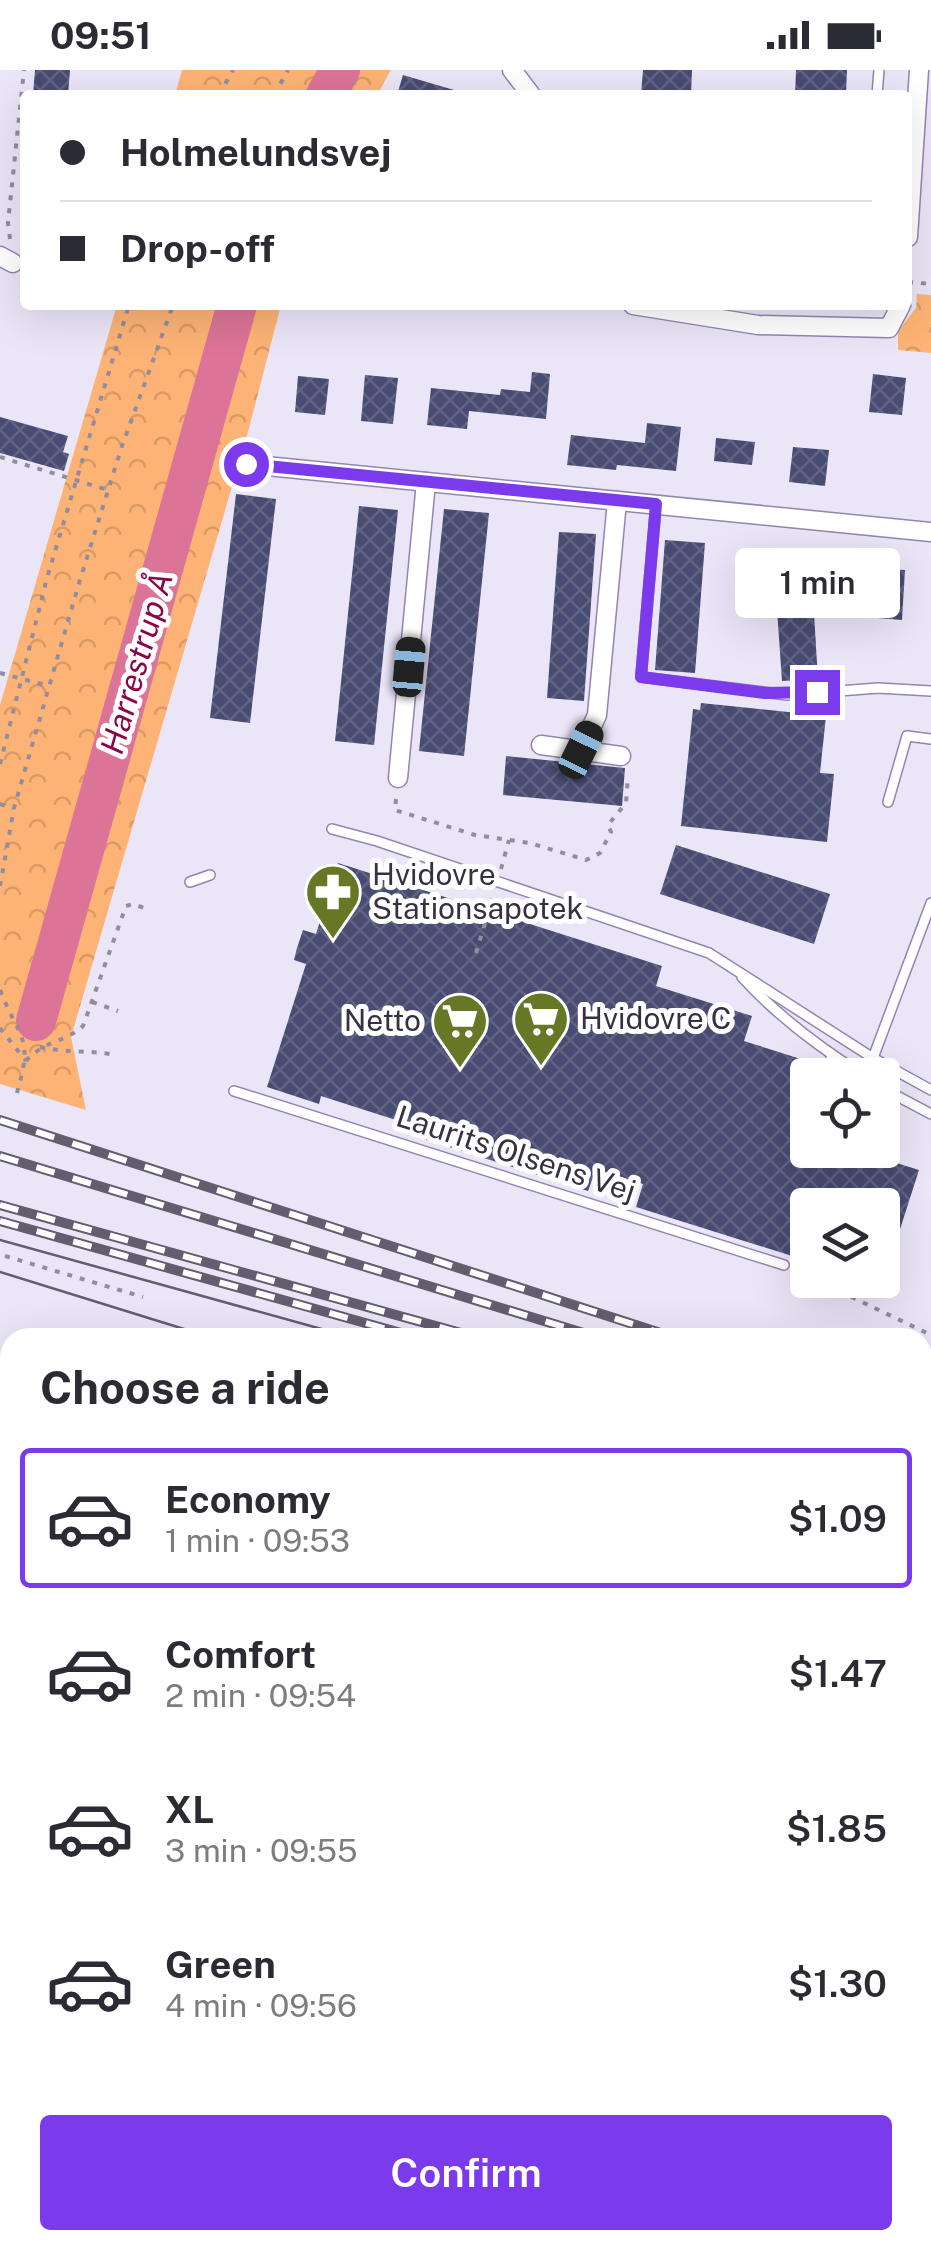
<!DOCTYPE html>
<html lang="en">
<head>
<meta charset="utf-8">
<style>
	:root { --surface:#fff; --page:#f7f7f7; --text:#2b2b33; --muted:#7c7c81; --line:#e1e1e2; --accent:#7c3aed }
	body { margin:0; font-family:"Public Sans",sans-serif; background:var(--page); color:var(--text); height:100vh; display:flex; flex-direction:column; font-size:38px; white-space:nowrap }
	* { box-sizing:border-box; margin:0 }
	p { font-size:32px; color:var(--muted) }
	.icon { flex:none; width:55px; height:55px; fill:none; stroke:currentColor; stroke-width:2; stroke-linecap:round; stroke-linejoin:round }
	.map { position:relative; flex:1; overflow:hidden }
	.panel { position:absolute; left:0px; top:1258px; width:932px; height:922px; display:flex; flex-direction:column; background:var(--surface); border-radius:30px 30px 0 0; box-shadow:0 10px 40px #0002 }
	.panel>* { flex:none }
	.guide { position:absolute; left:20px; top:20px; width:892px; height:220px; border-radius:10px; box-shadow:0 10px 40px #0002; display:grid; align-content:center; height:220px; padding:0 40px; background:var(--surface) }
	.fabs { position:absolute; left:790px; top:988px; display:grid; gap:20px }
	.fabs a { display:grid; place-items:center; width:110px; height:110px; border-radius:10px; background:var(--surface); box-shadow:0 10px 40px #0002; font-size:50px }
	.end { position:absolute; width:45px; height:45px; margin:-22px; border:12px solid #7c3aed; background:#fff; box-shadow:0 0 0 5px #fff }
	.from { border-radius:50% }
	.bubble { position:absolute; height:70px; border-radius:10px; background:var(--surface); box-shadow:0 10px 40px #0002; font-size:32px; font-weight:600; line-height:70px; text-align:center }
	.car { position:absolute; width:30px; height:60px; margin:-30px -15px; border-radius:12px; box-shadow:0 0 8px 2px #0007; background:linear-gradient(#222 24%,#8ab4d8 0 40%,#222 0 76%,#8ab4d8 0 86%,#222 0) }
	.guide b { display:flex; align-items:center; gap:35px; height:95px; font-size:38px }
	.guide b+b { border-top:2px solid var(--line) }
	.guide i { width:25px; height:25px; background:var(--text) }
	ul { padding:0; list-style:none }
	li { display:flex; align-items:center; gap:30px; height:140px; margin:0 20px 15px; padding:0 20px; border:5px solid transparent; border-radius:10px }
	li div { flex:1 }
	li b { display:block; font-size:38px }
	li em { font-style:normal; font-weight:600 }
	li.selected { border-color:var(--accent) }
	li>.icon { width:90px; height:90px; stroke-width:1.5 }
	h2 { padding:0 40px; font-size:45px; line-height:120px }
	.cta { display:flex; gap:20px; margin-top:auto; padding:20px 40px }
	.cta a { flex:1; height:115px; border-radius:10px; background:var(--accent); color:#fff; font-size:40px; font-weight:600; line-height:115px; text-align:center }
	.status { display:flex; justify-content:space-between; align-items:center; height:70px; padding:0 50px; background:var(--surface); direction:ltr }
	.status svg { height:28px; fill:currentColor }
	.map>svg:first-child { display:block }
	.grass { fill:url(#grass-dots) }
	.park { fill:url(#park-crowns) }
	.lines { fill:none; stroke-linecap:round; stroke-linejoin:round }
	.river { stroke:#dc7497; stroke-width:40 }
	.building { fill:url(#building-cross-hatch) }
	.service-casing { stroke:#9485b0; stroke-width:12 }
	.minor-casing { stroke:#9485b0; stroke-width:21 }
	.tertiary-casing { stroke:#9485b0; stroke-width:26 }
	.path { stroke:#928c9e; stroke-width:4; stroke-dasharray:5 8; stroke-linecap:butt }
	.service { stroke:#fff; stroke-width:9 }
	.minor { stroke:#fff; stroke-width:18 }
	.tertiary { stroke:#fff; stroke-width:22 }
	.tram { stroke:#635d6f; stroke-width:2.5 }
	.rail-casing { stroke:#635d6f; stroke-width:10 }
	.rail { stroke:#fff; stroke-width:6; stroke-dasharray:19; stroke-linecap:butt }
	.route { stroke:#7c3aed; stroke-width:12 }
	.labels { text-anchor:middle; stroke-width:10; stroke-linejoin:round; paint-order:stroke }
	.poi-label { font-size:30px; fill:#363042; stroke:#fff; text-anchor:start }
	.street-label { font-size:30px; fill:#363042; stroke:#fff }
	.water-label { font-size:32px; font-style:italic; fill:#8b0448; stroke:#fff }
</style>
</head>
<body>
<div class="status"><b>09:51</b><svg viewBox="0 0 49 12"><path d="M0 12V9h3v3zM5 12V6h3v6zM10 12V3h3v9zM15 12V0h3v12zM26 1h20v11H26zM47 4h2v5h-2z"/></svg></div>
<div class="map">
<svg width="931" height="2179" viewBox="0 0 931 2179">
	<defs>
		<pattern id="grass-dots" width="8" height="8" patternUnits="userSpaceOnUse" patternTransform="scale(2.5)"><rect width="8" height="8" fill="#fdb375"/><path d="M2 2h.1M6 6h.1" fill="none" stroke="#d99a66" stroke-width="1.8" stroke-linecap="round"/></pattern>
		<pattern id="park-crowns" width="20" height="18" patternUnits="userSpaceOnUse" patternTransform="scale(2.5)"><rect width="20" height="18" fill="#fdb375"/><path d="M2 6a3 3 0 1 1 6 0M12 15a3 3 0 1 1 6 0" fill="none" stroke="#d99a66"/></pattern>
		<pattern id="building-cross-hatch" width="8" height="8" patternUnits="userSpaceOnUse" patternTransform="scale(2.5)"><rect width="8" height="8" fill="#484b72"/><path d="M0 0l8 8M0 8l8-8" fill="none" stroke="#616383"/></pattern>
	</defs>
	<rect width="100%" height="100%" fill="#ebe5f8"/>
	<rect class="grass" x="923" y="1913" width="8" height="155"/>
	<g class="park">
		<path d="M182,0H391L377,25H175Z"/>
		<path d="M917,224L931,225V283L898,280V261L916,238Z"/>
		<path d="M117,235H281L248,362L71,967L86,1040L0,1014V635Z"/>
	</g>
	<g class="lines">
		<g class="river">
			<path d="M326,25L340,0"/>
			<path d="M36,951L237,235"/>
			<path d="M0,1815L10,1837"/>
			<path d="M137,2170L141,2179"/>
		</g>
	</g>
	<g class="building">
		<path d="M35,0H70L68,25H33Z"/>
		<path d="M643,0H692L691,25H641Z"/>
		<path d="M796,0H847L846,25H795Z"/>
		<path d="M403,5L454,20L453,25H397Z"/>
		<path d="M532,302L550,304L546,349L469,341L467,359L427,355L431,318L500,325L501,319L530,322Z"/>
		<path d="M873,304L906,308L902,345L869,342Z"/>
		<path d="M365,305L398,308L393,354L361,351Z"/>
		<path d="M298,306L329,309L325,345L295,342Z"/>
		<path d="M0,347L68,366L63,382L69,384L64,401L0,383Z"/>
		<path d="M647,353L681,357L676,401L617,395L616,400L567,395L571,365L645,373Z"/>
		<path d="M716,368L755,372L752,395L714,391Z"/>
		<path d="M793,377L829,380L825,416L789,412Z"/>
		<path d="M236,424L276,429L250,653L210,648Z"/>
		<path d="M359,436L398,440L374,675L335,671Z"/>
		<path d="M444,439L489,443L464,686L419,681Z"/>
		<path d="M559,462L596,464L584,631L547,628Z"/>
		<path d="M665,470L705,473L695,603L655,600Z"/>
		<path d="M810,479L818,609L782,611L773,482Z"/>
		<path d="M868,498L905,500L902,550L865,547Z"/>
		<path d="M701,633L826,646L820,703L834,704L827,772L681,756L693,639L700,640Z"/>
		<path d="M506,686L625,698L622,736L503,725Z"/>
		<path d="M676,775L830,824L814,874L660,824Z"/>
		<path d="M338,793L662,896L656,916L752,946L744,971L807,991L811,1005H808V1015L793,1060L808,1065V1080H855L919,1100L886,1203L882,1202V1135H808V1191L636,1137L643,1114L596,1099L588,1121L421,1068L424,1059L321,1026L319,1034L267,1017L306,894L294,890L297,878L303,860L316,864Z"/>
	</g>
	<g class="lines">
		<g class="service-casing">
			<g id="service">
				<path d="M877,25L879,0"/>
				<path d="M656,435L641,607L787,625L878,618L931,621"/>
				<path d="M888,732L907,666L931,669"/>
				<path d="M332,759L377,771L709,883L873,988L931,1020"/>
				<path d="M190,812L210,805"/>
				<path d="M742,907C777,946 819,977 863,1005"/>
				<path d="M873,988L931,833"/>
				<path d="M826,1005L832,985"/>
				<path d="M882,1018L931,1044"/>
				<path d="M234,1021L784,1195"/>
				<path d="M925,2056L931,2000"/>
			</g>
		</g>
		<g class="minor-casing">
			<g id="minor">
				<path d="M512,0L531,25"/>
				<path d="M908,167L919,0"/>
				<path d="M0,186L13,193"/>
				<path d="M633,235L758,255L889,258L901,235"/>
				<path d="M246,394L931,462"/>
				<path d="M541,675L621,686"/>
				<path d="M581,680L597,645L617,431"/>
				<path d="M398,708L426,412"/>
				<path d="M0,1394L10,1397"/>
				<path d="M922,1682L931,1684"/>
				<path d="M0,2077L10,2079"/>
				<path d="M227,2179L229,2170"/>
			</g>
		</g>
		<g class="tertiary-casing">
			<g id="tertiary">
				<path d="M922,1395L931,1365"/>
				<path d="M635,2179L640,2170"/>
			</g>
		</g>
		<g class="path">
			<path d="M219,25L233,0"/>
			<path d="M274,25L288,0"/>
			<path d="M10,169L8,153L24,0"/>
			<path d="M908,212L931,214"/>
			<path d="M0,387L108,420"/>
			<path d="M0,603L49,616"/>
			<path d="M0,694L47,508L129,235"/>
			<path d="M396,729L395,740L475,765L530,773L586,790L600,783L611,762L608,755L626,733L628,706"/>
			<path d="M0,734L14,738"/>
			<path d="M501,799L509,770"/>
			<path d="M0,816L14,738L79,513L121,379L173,235"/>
			<path d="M476,883L493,827"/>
			<path d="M0,920C21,973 34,966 16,1026"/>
			<path d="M92,932L118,941"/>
			<path d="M0,958L26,991"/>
			<path d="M40,977C66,983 90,980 116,985"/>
			<path d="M26,991C43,971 66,972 83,956L126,836L133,834L150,840"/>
			<path d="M5,1186L143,1227"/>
			<path d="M816,1210L931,1265"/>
			<path d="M922,1318L931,1306"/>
			<path d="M922,1481L931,1457"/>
			<path d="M419,2170L451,2179"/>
		</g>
		<use href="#service" class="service"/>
		<use href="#minor" class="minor"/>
		<use href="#tertiary" class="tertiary"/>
		<g class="tram">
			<path d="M0,1170L354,1268"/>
			<path d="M0,1202L213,1268"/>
			<path d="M922,1426L931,1429"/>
			<path d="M922,1472L931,1475"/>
		</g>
		<g class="rail-casing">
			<g id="rail">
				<path d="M0,1050L676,1268"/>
				<path d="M0,1086L600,1268"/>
				<path d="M0,1135L479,1268"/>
				<path d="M0,1151L419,1268"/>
				<path d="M922,1347L931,1350"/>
				<path d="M922,1365L931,1368"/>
				<path d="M922,1391L931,1393"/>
				<path d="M922,1407L931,1410"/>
			</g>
		</g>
		<use href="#rail" class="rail"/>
	</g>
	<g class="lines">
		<path class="route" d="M246,394L656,434L641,607L765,623L817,622"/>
	</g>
	<defs>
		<g id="pharmacy-pin" transform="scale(2.875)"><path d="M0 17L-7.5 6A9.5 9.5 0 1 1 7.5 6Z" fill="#667725" stroke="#fff"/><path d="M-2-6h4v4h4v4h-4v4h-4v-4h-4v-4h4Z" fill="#fff"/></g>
		<g id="supermarket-pin" transform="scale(2.875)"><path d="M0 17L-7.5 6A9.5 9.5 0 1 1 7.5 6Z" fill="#667725" stroke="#fff"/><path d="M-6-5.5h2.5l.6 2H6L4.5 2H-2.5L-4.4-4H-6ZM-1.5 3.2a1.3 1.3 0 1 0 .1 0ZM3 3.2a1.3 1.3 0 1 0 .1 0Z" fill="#fff"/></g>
	</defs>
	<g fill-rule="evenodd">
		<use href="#pharmacy-pin" x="333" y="822"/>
		<use href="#supermarket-pin" x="541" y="949"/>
		<use href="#supermarket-pin" x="460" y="951"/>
	</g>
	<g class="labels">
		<g class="poi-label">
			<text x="372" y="815">Hvidovre<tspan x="372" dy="34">Stationsapotek</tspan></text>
			<text x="580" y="959">Hvidovre C</text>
			<text x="421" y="961" text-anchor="end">Netto</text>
		</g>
		<g class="street-label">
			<text transform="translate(516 1084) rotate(18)" y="10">Laurits Olsens Vej</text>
		</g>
		<g class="water-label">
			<text transform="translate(137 593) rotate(-74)" y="11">Harrestrup Å</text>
		</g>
	</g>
</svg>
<div class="fabs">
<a><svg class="icon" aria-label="locate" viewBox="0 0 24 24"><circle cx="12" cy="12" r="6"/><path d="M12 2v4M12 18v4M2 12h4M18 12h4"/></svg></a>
<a><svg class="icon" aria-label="layers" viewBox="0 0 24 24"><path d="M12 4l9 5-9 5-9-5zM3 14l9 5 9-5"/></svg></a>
</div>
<i class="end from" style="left:246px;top:394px"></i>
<i class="end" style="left:817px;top:622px"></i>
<div class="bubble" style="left:735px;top:478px;width:165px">1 min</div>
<i class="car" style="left:409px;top:597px;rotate:5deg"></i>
<i class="car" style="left:581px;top:680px;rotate:26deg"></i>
<div class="guide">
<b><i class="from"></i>Holmelundsvej</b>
<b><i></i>Drop-off</b>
</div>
<section class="panel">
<h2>Choose a ride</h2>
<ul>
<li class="selected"><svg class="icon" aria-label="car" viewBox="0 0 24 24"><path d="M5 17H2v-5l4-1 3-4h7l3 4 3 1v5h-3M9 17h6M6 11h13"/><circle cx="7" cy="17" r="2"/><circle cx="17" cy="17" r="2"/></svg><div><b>Economy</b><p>1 min · 09:53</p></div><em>$1.09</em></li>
<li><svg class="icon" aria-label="car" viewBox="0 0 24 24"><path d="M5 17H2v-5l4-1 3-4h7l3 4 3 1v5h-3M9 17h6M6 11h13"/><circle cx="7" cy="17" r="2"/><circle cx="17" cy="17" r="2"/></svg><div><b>Comfort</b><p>2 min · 09:54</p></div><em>$1.47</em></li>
<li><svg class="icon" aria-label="car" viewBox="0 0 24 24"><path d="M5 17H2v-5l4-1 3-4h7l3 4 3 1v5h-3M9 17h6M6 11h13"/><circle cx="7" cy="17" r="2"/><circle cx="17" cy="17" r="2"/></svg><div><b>XL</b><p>3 min · 09:55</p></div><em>$1.85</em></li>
<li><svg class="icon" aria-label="car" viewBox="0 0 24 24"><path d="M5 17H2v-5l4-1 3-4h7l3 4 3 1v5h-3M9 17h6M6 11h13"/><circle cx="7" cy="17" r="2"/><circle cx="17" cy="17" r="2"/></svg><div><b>Green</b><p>4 min · 09:56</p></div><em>$1.30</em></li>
</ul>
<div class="cta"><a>Confirm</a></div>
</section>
</div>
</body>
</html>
